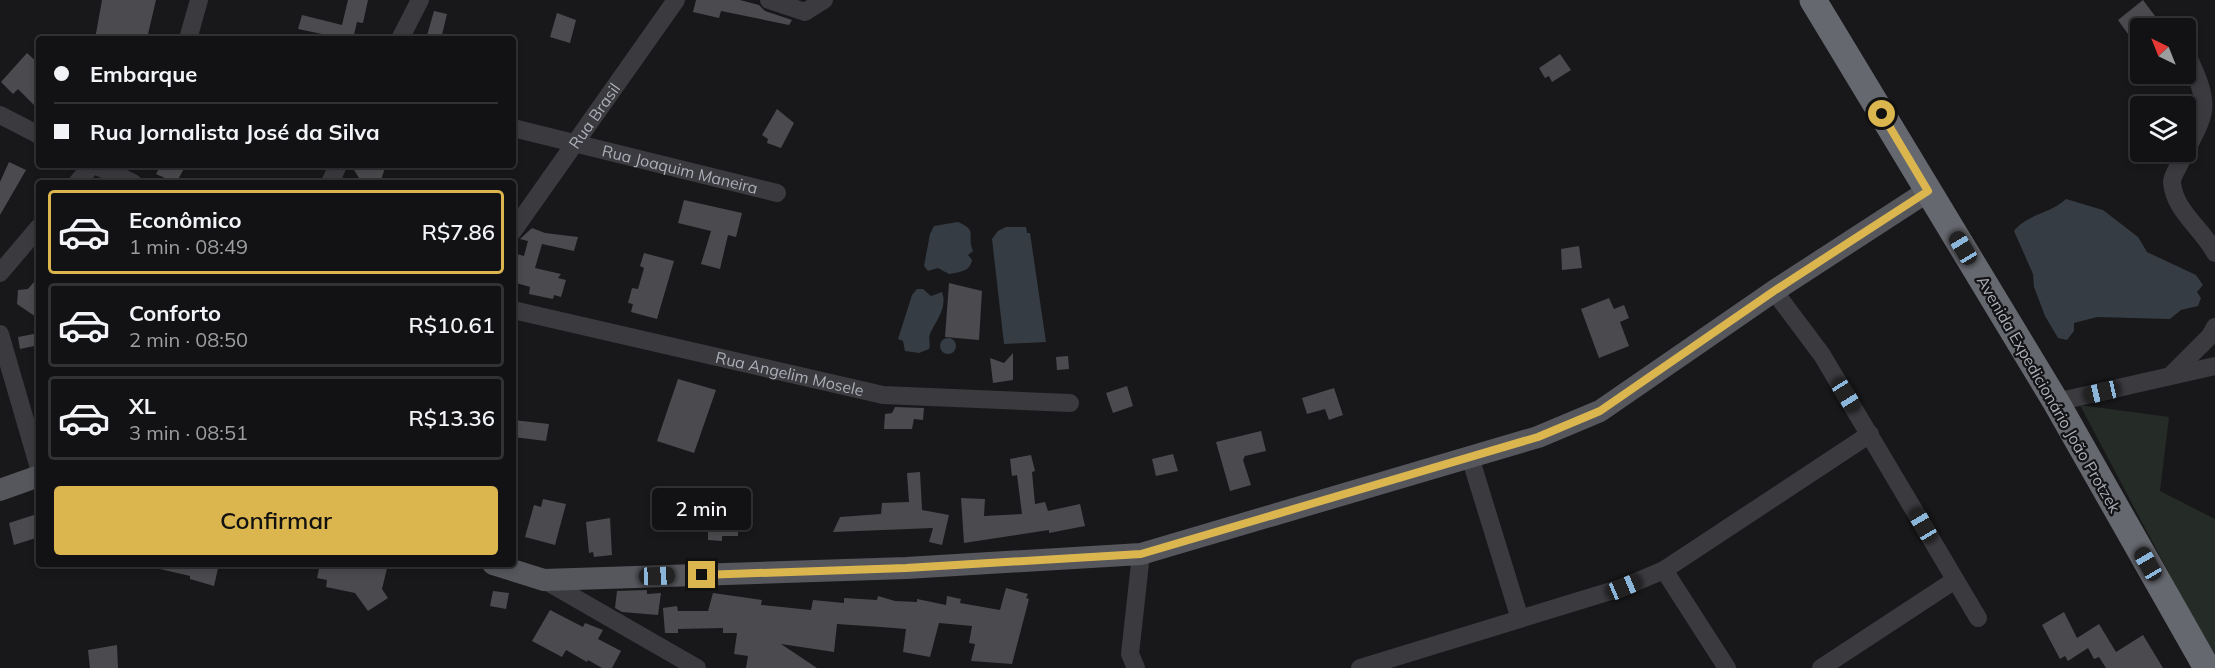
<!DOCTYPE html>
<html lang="pt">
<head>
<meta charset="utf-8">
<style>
	:root { --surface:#121214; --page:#1f2022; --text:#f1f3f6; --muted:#9c9ea0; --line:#313234; --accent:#dbb64f }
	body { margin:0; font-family:Mulish,sans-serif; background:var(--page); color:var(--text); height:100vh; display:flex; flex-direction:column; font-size:22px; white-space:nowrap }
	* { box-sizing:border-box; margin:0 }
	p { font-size:20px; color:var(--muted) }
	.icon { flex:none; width:33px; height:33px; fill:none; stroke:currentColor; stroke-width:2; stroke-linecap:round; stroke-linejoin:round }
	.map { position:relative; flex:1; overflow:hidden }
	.panel { position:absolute; left:36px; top:180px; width:480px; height:387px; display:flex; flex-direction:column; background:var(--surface); border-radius:6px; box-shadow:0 3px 9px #0003,0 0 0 2px var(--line) }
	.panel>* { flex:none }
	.hud { position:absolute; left:36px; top:36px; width:480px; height:132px; border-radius:6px; box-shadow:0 3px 9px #0003,0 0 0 2px var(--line); display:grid; align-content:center; height:132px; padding:0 18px; background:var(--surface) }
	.needle { width:39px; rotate:317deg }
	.tools { position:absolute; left:2130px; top:18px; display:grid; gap:12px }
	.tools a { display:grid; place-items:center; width:66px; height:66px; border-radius:6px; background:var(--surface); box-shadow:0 3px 9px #0003,0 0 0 2px var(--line); font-size:30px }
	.end { position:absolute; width:27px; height:27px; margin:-14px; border:8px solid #dbb64f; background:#111; box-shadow:0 0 0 3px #111 }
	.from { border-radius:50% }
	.bubble { position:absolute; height:42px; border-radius:6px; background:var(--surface); box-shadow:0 3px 9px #0003,0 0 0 2px var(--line); font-size:20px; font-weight:600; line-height:42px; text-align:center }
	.car { position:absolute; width:18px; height:36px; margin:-18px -9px; border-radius:8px; box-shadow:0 0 4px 2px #0007; background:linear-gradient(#222 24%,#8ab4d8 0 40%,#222 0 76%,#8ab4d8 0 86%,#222 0) }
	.hud b { display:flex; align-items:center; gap:21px; height:57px; font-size:22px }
	.hud b+b { border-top:2px solid var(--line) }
	.hud i { width:15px; height:15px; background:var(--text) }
	ul { padding:10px 0 0; list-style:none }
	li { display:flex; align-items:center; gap:18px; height:84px; margin:0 12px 9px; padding:0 6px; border:3px solid var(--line); border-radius:6px }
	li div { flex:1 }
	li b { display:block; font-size:22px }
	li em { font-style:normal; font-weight:600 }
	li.current { border-color:var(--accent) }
	li>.icon { width:54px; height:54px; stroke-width:1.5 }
	.button { display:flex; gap:12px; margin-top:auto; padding:12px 18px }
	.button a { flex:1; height:69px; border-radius:6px; background:var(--accent); color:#111; font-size:24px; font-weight:600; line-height:69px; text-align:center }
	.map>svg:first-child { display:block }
	.green { fill:#252b26 }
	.water { fill:#353c43 }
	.building { fill:#4b4b4f }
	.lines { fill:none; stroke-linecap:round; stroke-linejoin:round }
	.minor { stroke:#3a3a3f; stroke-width:18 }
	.major { stroke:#56575d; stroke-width:22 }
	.highway { stroke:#66686f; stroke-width:27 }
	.route { stroke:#dbb64f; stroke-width:8 }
	.labels { text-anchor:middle; stroke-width:4.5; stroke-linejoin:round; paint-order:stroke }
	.street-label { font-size:16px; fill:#acafb8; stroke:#131315 }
</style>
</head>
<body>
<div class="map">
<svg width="2215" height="668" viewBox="0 0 2215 668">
	<rect width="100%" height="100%" fill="#18181a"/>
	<path class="green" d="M2080,405L2169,417L2160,491L2215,519V654L2183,600Z"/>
	<g class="water">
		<path d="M2066,199L2103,210L2138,237L2147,252L2196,275L2203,285L2197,292L2201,298L2198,306L2181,310L2170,319L2097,317L2074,323V331L2067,340L2058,338L2045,316L2034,287L2033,274L2014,231C2027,214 2050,214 2066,199Z"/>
		<path d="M958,222C979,231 966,235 973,251L968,255L972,260C970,272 959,272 949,274L938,268L928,271L924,266L930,234L934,226Z"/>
		<path d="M1006,227H1026L1027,233H1030L1046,342L1004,344L992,239L998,231Z"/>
		<path d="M917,289H923L931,296L942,292C948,308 935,322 930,334C928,339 931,344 929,349L919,353L905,351L903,341L898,339L912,295Z"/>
		<circle cx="948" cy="346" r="8"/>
	</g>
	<g class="building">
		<path d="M102,0H156L148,34H134V39H95Z"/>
		<path d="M348,0H368L363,23L357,22L353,39H321L322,34L298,29L302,15L342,25Z"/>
		<path d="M696,0H740L759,5L765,11L792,20L789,25L721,11L719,18L693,12Z"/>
		<path d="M2143,0L2164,28H2140V51L2118,20Z"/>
		<path d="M434,11L447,14L441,39H426Z"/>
		<path d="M557,13L576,20L570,43L550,37Z"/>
		<path d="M27,53L39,64V110L18,89L13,94L1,82Z"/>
		<path d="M1560,54L1571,70L1552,82L1549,76L1545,78L1539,68Z"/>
		<path d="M777,109L794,123L781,148L767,143L768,139L762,135Z"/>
		<path d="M9,162L26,170L0,215V182Z"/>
		<path d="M161,165H186L176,183L156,174Z"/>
		<path d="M351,165H386L380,183L359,178Z"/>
		<path d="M684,200L742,213L736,237L728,235L720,269L701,264L711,231L678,223Z"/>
		<path d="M532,228L545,233L578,237L574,251L542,244L535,268L561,274L558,278L566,280L561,297L554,295L553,299L529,294L530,287L513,282V253L524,256L528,241L520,239Z"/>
		<path d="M1579,246L1582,268L1562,270L1561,249Z"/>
		<path d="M644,253L674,261L657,319L631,312L633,304L628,303L632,288L638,289L644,268L640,266Z"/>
		<path d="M39,276V319L17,304L18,290L28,289Z"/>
		<path d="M949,283L982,291L979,340L945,337Z"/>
		<path d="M1609,298L1614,309L1624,305L1629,318L1620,322L1629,346L1599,358L1581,309Z"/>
		<path d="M39,333V345L20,349L18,337Z"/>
		<path d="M1013,353V380L993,383L990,358L1004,363Z"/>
		<path d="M1068,356L1069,369L1057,370L1056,357Z"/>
		<path d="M678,379L716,390L694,453L657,441Z"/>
		<path d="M1127,386L1133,406L1113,413L1106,393Z"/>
		<path d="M1334,388L1343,415L1329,420L1325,409L1307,414L1302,398Z"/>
		<path d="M895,407L924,408L923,420L914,419L912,429H884L885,414L892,413Z"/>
		<path d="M513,420L549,424L546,441L513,437Z"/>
		<path d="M1261,431L1266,451L1245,456L1243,460L1251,485L1230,491L1216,442Z"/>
		<path d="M1173,454L1178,471L1156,476L1152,459Z"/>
		<path d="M1031,455L1035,471L1032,472L1035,504L1045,502L1048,511L1080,504L1085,526L1049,533V530L964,543L961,498L985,499L984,516L1022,514L1017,475L1012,476L1010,459Z"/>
		<path d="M920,472L922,510L949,515L942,545L929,542L933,528L833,532L840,517L881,514L882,503L909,502L907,473Z"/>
		<path d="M714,497H731L734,509H738V536H722V541L708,540V501L713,502Z"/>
		<path d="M543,499L566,504L555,545L525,537L534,505L541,507Z"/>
		<path d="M34,515L39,537L14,545L9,523Z"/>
		<path d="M610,518L612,555L594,557L593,552L589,553L586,522Z"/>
		<path d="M160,564H219L214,586L190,579V576L160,569Z"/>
		<path d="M320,564H388L382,589L388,598L368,611L355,593L326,587L327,580L317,578Z"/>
		<path d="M1006,588L1028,594L1026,598L1029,599L1012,664L971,661L975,644L969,643L972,626L939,623L930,657L903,652L906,629L881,627L837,624L834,652L781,644L817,668H746L748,656L734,654L737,633H723V628L678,629V633H665L663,608L677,606L678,611H708L713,593L762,600L761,605L811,610L813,600L844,603V598L877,600L878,596L895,601L917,602V599L946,605L947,596L961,599L960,603L1000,610Z"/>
		<path d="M647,590V594L661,593L658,615L622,612L615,608L617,591Z"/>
		<path d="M493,591L509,593L506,609L490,606Z"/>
		<path d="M550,610L583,627L585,623L603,630L598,639L621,651L612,668H602L588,660L587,662L566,650L562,657L532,641Z"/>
		<path d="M2064,612L2077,638L2099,624L2116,652L2143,635L2163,668H2106L2099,657L2094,659L2088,648L2068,661L2065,656L2060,659L2042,625Z"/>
		<path d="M117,645L118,668H90L88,650Z"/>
	</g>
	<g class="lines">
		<g class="minor">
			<path d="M769,0L805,12L824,0"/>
			<path d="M188,39L199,0"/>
			<path d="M400,39L420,0"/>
			<path d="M2188,57C2215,113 2203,114 2179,165C2176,171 2172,177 2172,182C2174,211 2203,229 2215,253"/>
			<path d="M0,115L39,135"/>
			<path id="s1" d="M513,128L777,193"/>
			<path d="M95,165L133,183"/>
			<path d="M77,183L92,165"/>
			<path d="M330,183L338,165"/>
			<path id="s2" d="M513,231L676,0"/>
			<path d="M0,273L39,227"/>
			<path d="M1774,291L1822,355L1978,618"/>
			<path id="s3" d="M513,310L883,395L1070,403"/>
			<path d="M0,334L39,468"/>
			<path d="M2171,375L2210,336L2215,327"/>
			<path d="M2056,402L2215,366"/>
			<path d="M1470,457L1520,619"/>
			<path d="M1664,570L1727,668"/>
			<path d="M544,580L697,668"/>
			<path d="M1136,668L1130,654L1141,554"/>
			<path d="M1360,668L1624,587L1664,570L1870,434"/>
			<path d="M1821,668L1955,580"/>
		</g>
		<g class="major">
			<path d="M0,490L39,476"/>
			<path d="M493,564L544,580L906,568L1141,554L1538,437L1600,411L1774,291L1928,191"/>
		</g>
		<path class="highway" d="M1813,0L2056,402L2207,668"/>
	</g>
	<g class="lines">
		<path class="route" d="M702,575L906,568L1141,554L1538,437L1600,411L1774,291L1928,191L1882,114"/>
	</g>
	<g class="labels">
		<g class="street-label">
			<text dy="6" stroke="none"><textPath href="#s2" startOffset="141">Rua Brasil</textPath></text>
			<text dy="6" stroke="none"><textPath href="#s1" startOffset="172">Rua Joaquim Maneira</textPath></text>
			<text dy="6" stroke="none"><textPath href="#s3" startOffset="284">Rua Angelim Mosele</textPath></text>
			<text transform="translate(2049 394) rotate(60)" y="6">Avenida Expedicionário João Protzek</text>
		</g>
	</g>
</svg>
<div class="tools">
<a><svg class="needle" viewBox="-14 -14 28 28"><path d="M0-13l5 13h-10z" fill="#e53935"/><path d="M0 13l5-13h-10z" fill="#9c9ea0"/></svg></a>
<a><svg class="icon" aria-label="layers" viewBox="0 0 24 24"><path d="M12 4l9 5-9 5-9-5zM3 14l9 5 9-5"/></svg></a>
</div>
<i class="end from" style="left:1882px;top:114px"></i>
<i class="end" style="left:702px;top:575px"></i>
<div class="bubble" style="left:652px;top:488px;width:99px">2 min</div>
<i class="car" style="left:1963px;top:248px;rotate:329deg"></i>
<i class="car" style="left:2102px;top:392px;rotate:257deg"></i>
<i class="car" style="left:1846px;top:395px;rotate:148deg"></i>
<i class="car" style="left:1923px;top:525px;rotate:330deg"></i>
<i class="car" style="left:2148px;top:564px;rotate:330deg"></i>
<i class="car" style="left:657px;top:576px;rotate:88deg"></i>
<i class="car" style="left:1624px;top:587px;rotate:67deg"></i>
<div class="hud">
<b><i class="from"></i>Embarque</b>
<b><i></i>Rua Jornalista José da Silva</b>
</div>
<section class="panel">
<ul>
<li class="current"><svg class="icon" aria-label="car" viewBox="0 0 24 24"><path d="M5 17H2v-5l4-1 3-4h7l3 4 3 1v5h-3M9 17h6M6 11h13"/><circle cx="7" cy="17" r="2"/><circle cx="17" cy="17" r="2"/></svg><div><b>Econômico</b><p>1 min · 08:49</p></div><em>R$7.86</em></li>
<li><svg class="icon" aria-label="car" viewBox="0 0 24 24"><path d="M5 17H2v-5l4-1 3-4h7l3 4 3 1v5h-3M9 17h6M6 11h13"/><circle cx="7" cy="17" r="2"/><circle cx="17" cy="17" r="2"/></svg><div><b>Conforto</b><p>2 min · 08:50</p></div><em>R$10.61</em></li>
<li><svg class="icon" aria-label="car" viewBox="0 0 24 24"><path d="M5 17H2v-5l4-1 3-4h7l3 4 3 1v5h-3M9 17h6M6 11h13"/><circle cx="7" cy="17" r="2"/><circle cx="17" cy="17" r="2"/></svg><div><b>XL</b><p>3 min · 08:51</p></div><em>R$13.36</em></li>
</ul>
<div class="button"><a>Confirmar</a></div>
</section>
</div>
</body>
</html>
